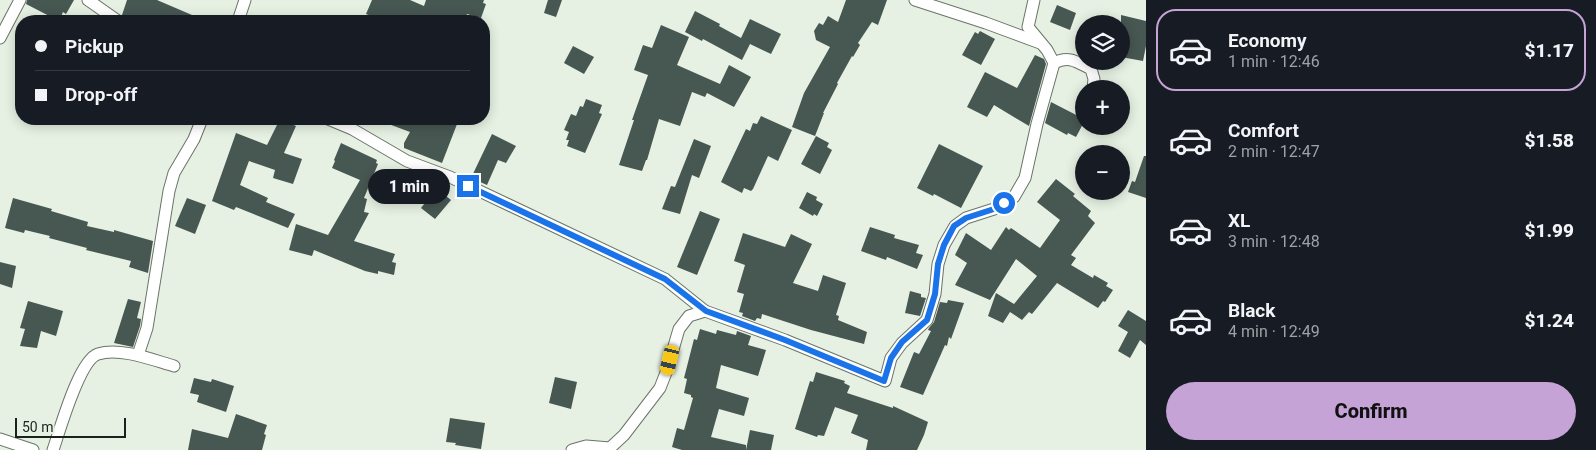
<!DOCTYPE html>
<html lang="en">
<head>
<meta charset="utf-8">
<style>
	:root { --surface:#171b24; --page:#20242c; --text:#f1f3f6; --muted:#9ea1a6; --line:#363941; --accent:#c5a3d7 }
	body { margin:0; font-family:Roboto,sans-serif; background:var(--page); color:var(--text); height:100vh; display:flex; flex-direction:column; font-size:19px; white-space:nowrap }
	* { box-sizing:border-box; margin:0 }
	p { font-size:16px; color:var(--muted) }
	.icon { flex:none; width:28px; height:28px; fill:none; stroke:currentColor; stroke-width:2; stroke-linecap:round; stroke-linejoin:round }
	.map { position:relative; flex:1; overflow:hidden }
	.side { display:flex; flex-direction:column; background:var(--surface); width:450px }
	.side>* { flex:none }
	.guide { position:absolute; left:15px; top:15px; width:475px; height:110px; border-radius:20px; box-shadow:0 2px 12px #0003; display:grid; align-content:center; height:110px; padding:0 20px; background:var(--surface) }
	.controls { position:absolute; left:1075px; top:15px; display:grid; gap:10px }
	.controls a { display:grid; place-items:center; width:55px; height:55px; border-radius:50%; background:var(--surface); box-shadow:0 2px 12px #0003; font-size:25px }
	.scale { position:absolute; left:15px; bottom:12px; width:111px; box-sizing:border-box; padding-left:5px; border:2px solid #1d211c; border-top:0; font-size:14px; line-height:18px; white-space:nowrap; color:#1d211c; -webkit-text-stroke:4px #e6f1e3; paint-order:stroke }
	.end { position:absolute; width:22px; height:22px; margin:-11px; border:6px solid #1a73e8; background:#fff; box-shadow:0 0 0 2px #fff }
	.from { border-radius:50% }
	.bubble { position:absolute; height:35px; border-radius:18px; background:var(--surface); box-shadow:0 2px 12px #0003; font-size:16px; font-weight:800; line-height:35px; text-align:center }
	.car { position:absolute; width:15px; height:30px; margin:-15px -8px; border-radius:6px; box-shadow:0 0 4px 1px #0007; background:linear-gradient(#f5c518 24%,#345 0 40%,#f5c518 0 76%,#345 0 86%,#f5c518 0) }
	.guide b { display:flex; align-items:center; gap:18px; height:48px; font-size:19px }
	.guide b+b { border-top:1px solid var(--line) }
	.guide i { width:12px; height:12px; background:var(--text) }
	ul { padding:9px 0 0; list-style:none }
	li { display:flex; align-items:center; gap:15px; height:82px; margin:0 10px 8px; padding:0 10px; border:2px solid transparent; border-radius:20px }
	li div { flex:1 }
	li b { display:block; font-size:19px }
	li em { font-style:normal; font-weight:800 }
	li.current { border-color:var(--accent) }
	li>.icon { width:45px; height:45px; stroke-width:1.5 }
	.action { display:flex; gap:10px; margin-top:auto; padding:10px 20px }
	.action a { flex:1; height:58px; border-radius:30px; background:var(--accent); color:#111; font-size:20px; font-weight:800; line-height:58px; text-align:center }
	main { display:flex; flex:1; min-height:0 }
	.map>svg:first-child { display:block }
	.building { fill:#475752 }
	.lines { fill:none; stroke-linecap:round; stroke-linejoin:round }
	.street-casing { stroke:#6a7468; stroke-width:13 }
	.street { stroke:#fff; stroke-width:11 }
	.route { stroke:#1a73e8; stroke-width:6 }
</style>
</head>
<body>
<main>
<div class="map">
<svg width="1146" height="450" viewBox="0 0 1146 450">
	<rect width="100%" height="100%" fill="#e6f1e3"/>
	<g class="building">
		<path d="M27,0H74L66,14L63,12L59,21L26,4Z"/>
		<path d="M127,0H157L206,21H131L122,15Z"/>
		<path d="M372,0H410L424,6L426,0H484L483,3L486,4L481,18L467,14L465,21H384L366,14Z"/>
		<path d="M548,0H562L556,17L544,13Z"/>
		<path d="M846,0H887L878,25L872,22L858,43L860,45L853,57L852,56L837,83L838,84L823,113H824L815,136L792,127L804,93L830,47L816,40L814,31L819,23L823,25L828,16L838,22Z"/>
		<path d="M1057,5L1076,13L1070,30L1050,22Z"/>
		<path d="M695,11L720,24L719,26L741,38L750,19L781,34L771,54L750,44L742,60L703,39L702,41L685,32Z"/>
		<path d="M1121,15L1146,21V46L1143,61L1121,57Z"/>
		<path d="M661,25L689,37L677,65L720,84L729,65L751,77L734,107L707,93L705,97L692,92L680,126L659,119L647,160H646L642,171L619,165L634,120H632L648,75L634,70L643,45L652,48Z"/>
		<path d="M980,31L995,39L981,65L962,55L975,32L978,34Z"/>
		<path d="M573,46L594,57L584,74L564,63Z"/>
		<path d="M1035,55L1044,59L1046,64L1029,126L994,105L987,117L967,107L985,72L1017,88Z"/>
		<path d="M586,99L602,105L599,113L602,114L585,153L567,146L569,140H566L569,132L564,130L571,114L576,116L580,106L583,107Z"/>
		<path d="M1051,102L1084,119V122L1076,137L1068,133L1067,135L1045,123Z"/>
		<path d="M761,116L792,130L778,161L768,156L753,189L751,191L744,188L742,193L721,182L746,129L750,131L753,123L757,124Z"/>
		<path d="M280,119L296,126L284,153L302,159L293,184L273,178L275,170L249,161L240,185L268,198L266,202L295,214L288,228L236,207L234,210L212,201L236,133L267,145Z"/>
		<path d="M378,119H412L422,123L423,119H459L442,163L404,148V143L410,132L378,120Z"/>
		<path d="M492,134L516,146L506,163L498,160L487,185L471,178Z"/>
		<path d="M816,136L829,143L827,147L832,150L820,174L801,164Z"/>
		<path d="M694,139L711,146L699,178L692,175L680,214L662,209L671,186L675,187Z"/>
		<path d="M341,143L377,160L376,163L378,164L364,198L367,199L364,212L369,213L354,241L395,254L392,262L396,263L394,275L378,271V274L365,271L314,250L312,256L289,250L296,224L328,235L360,180L332,168L335,161L334,160Z"/>
		<path d="M939,144L983,166L961,208L934,194L933,196L917,188Z"/>
		<path d="M1144,156H1146V198L1128,192L1132,181L1135,182Z"/>
		<path d="M1056,179L1075,194L1073,196L1091,211L1088,216L1095,223L1071,255L1076,258L1071,265L1093,278L1094,275L1108,283L1106,286L1113,290L1105,302L1103,301L1098,308L1057,283L1032,314L1029,312L1022,320L1010,312L1003,323L988,316L996,293L1014,304L1037,276L1016,259L990,300L955,285L967,263L955,255L966,233L991,250L1006,227L1009,230L1011,228L1040,248L1060,220L1037,202Z"/>
		<path d="M435,190L440,194L441,192L451,200L435,219L421,208Z"/>
		<path d="M807,192L817,197L816,200L823,204L817,216L814,214L813,216L799,208Z"/>
		<path d="M13,198L52,209L51,211L88,222L87,226L114,232V230L153,241L148,273L129,267L131,261L86,250L87,248L49,238L50,236L25,230L24,233L5,228Z"/>
		<path d="M187,198L206,205L195,234L175,226Z"/>
		<path d="M700,211L720,219L697,275L677,267Z"/>
		<path d="M870,227L895,235L894,238L919,245L916,253L923,255L917,269L887,257L886,260L861,251Z"/>
		<path d="M743,233L785,247L791,234L812,244L793,283L818,291L823,275L846,283L836,315L839,316L838,320L867,332L864,344L811,330L762,314L761,319L757,318L755,321L742,316L743,313L739,312L744,294L737,292L745,265L734,261Z"/>
		<path d="M0,262L16,266L12,288L0,284Z"/>
		<path d="M910,291L921,294V297L926,298L920,316L905,313Z"/>
		<path d="M128,299L141,302L137,318L141,319L140,326L133,347L114,343Z"/>
		<path d="M948,300L964,303L951,339L949,337L947,346L945,345L923,395L900,387L914,352L919,354L931,331L928,330L929,328L934,322L940,302L947,303Z"/>
		<path d="M28,301L63,311L56,336L41,331L37,348L20,346L25,329L20,328Z"/>
		<path d="M1128,310L1146,321V345L1140,340L1130,358L1118,351L1128,332L1118,326Z"/>
		<path d="M700,329L716,334L717,330L736,335L737,331L751,336L748,345L766,350L758,376L721,365L716,388L749,398L744,416L719,409L711,437L746,445V450L750,430L774,435L771,450H682L672,447L677,428L684,430L693,398L691,397V395L684,393L687,379L684,378L694,339L697,340Z"/>
		<path d="M816,372L845,381L844,383L850,386L847,393L893,408V406L928,422L924,435L917,450H866L868,440L851,433L858,415L835,407L824,436L818,435L817,437L795,429L810,381L813,382Z"/>
		<path d="M555,377L577,382L571,409L549,403Z"/>
		<path d="M194,378L211,382L212,379L234,386L226,412L197,402L199,395L190,393Z"/>
		<path d="M236,414L267,425L264,434L266,435L262,450H188L192,429L228,438Z"/>
		<path d="M450,418L485,423L481,449L455,445L456,443L446,442Z"/>
	</g>
	<g class="lines">
		<g class="street-casing">
			<g id="street">
				<path d="M88,0L118,21"/>
				<path d="M915,0L986,23L1040,43"/>
				<path d="M238,21L245,0"/>
				<path d="M0,38L20,0"/>
				<path d="M1054,63C1069,55 1077,62 1091,69L1094,79L1093,89"/>
				<path d="M328,119L352,129L407,161L450,177L665,279L705,311"/>
				<path d="M138,355L147,328L169,191L174,173L194,139L202,119"/>
				<path d="M0,439L33,450"/>
				<path d="M53,450C60,430 79,360 98,354C120,347 153,360 174,366"/>
				<path d="M572,450L586,446L610,448L624,435L660,388L667,370L679,329L689,316L705,311L785,340L885,381L891,358L902,343L927,320L935,294L938,264L944,245L955,226L966,218L994,209L1014,197L1025,178L1037,124L1054,63L1047,50L1028,27L1034,0"/>
			</g>
		</g>
		<use href="#street" class="street"/>
	</g>
	<g class="lines">
		<path class="route" d="M468,186L665,279L706,311L785,340L884,381L891,358L902,342L927,320L935,294L938,264L944,245L954,226L966,218L994,209L1004,203"/>
	</g>
</svg>
<div class="controls">
<a><svg class="icon" aria-label="layers" viewBox="0 0 24 24"><path d="M12 4l9 5-9 5-9-5zM3 14l9 5 9-5"/></svg></a>
<a>+</a>
<a>−</a>
</div>
<div class="scale">50 m</div>
<i class="end from" style="left:1004px;top:203px"></i>
<i class="end" style="left:468px;top:186px"></i>
<div class="bubble" style="left:368px;top:169px;width:82px">1 min</div>
<i class="car" style="left:670px;top:360px;rotate:193deg"></i>
<div class="guide">
<b><i class="from"></i>Pickup</b>
<b><i></i>Drop-off</b>
</div>
</div>
<section class="side">
<ul>
<li class="current"><svg class="icon" aria-label="car" viewBox="0 0 24 24"><path d="M5 17H2v-5l4-1 3-4h7l3 4 3 1v5h-3M9 17h6M6 11h13"/><circle cx="7" cy="17" r="2"/><circle cx="17" cy="17" r="2"/></svg><div><b>Economy</b><p>1 min · 12:46</p></div><em>$1.17</em></li>
<li><svg class="icon" aria-label="car" viewBox="0 0 24 24"><path d="M5 17H2v-5l4-1 3-4h7l3 4 3 1v5h-3M9 17h6M6 11h13"/><circle cx="7" cy="17" r="2"/><circle cx="17" cy="17" r="2"/></svg><div><b>Comfort</b><p>2 min · 12:47</p></div><em>$1.58</em></li>
<li><svg class="icon" aria-label="car" viewBox="0 0 24 24"><path d="M5 17H2v-5l4-1 3-4h7l3 4 3 1v5h-3M9 17h6M6 11h13"/><circle cx="7" cy="17" r="2"/><circle cx="17" cy="17" r="2"/></svg><div><b>XL</b><p>3 min · 12:48</p></div><em>$1.99</em></li>
<li><svg class="icon" aria-label="car" viewBox="0 0 24 24"><path d="M5 17H2v-5l4-1 3-4h7l3 4 3 1v5h-3M9 17h6M6 11h13"/><circle cx="7" cy="17" r="2"/><circle cx="17" cy="17" r="2"/></svg><div><b>Black</b><p>4 min · 12:49</p></div><em>$1.24</em></li>
</ul>
<div class="action"><a>Confirm</a></div>
</section>
</main>
</body>
</html>
